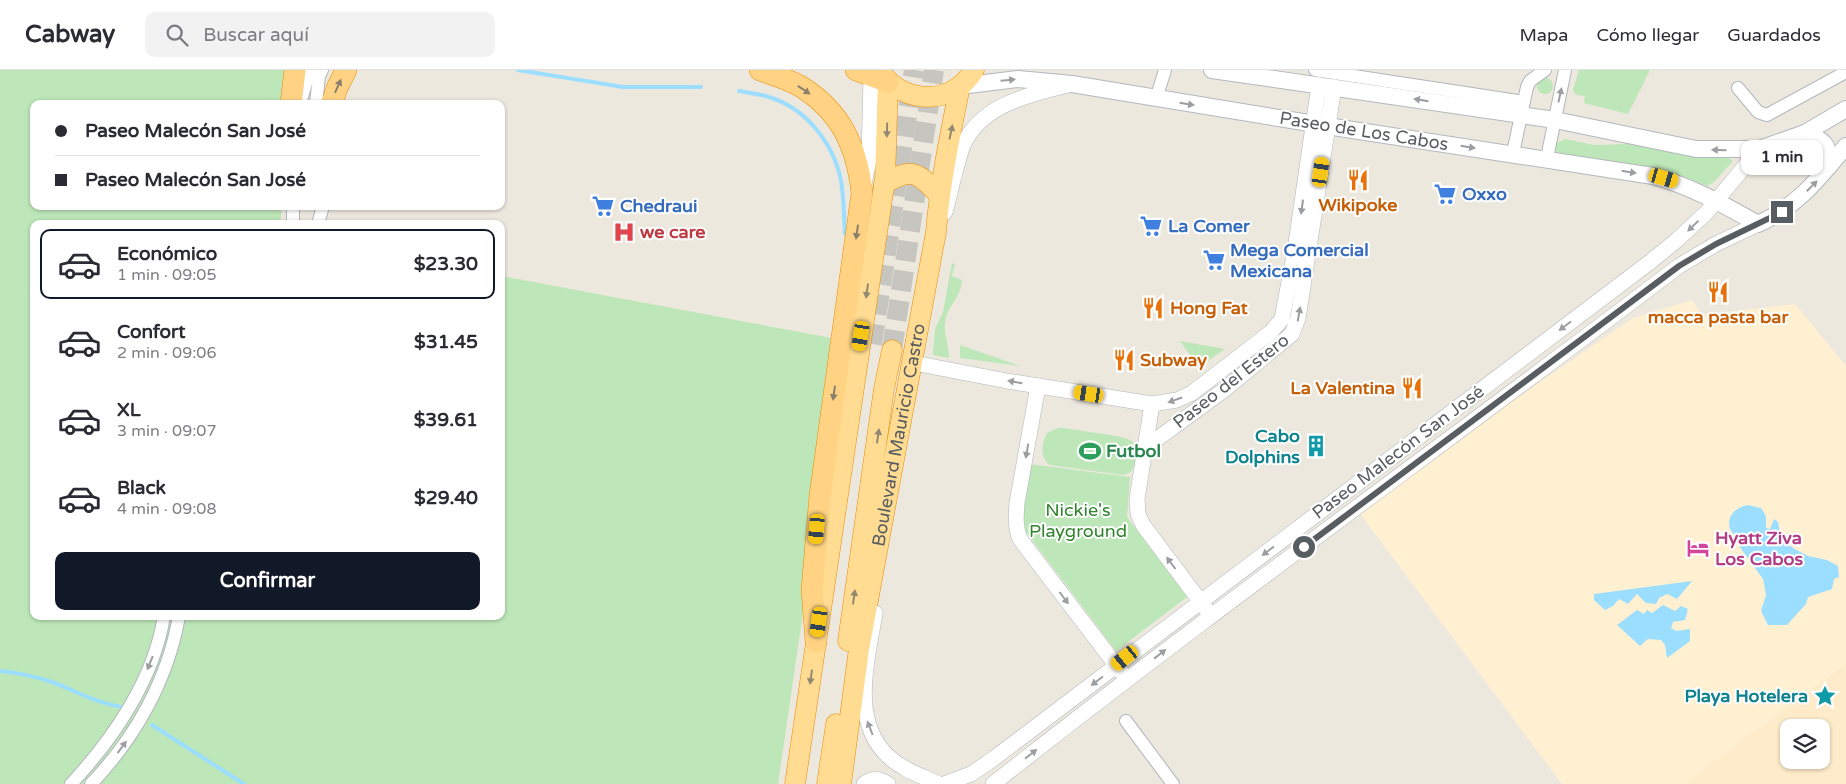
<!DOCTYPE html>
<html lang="es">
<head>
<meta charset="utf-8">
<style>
	:root { --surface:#fff; --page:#f2f2f3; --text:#2b2b33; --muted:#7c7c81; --line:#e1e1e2; --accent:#111827 }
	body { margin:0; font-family:"Varela Round",sans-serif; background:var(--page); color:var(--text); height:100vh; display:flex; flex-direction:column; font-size:19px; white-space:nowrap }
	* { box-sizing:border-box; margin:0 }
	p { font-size:16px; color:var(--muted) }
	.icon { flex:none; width:28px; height:28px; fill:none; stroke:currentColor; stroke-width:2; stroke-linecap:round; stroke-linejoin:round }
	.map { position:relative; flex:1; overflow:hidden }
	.sheet { position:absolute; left:30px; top:150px; width:475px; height:400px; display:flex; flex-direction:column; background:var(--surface); border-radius:10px; box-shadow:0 1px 4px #0004 }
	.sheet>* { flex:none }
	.hud { position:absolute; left:30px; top:30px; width:475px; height:110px; border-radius:10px; box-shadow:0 1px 4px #0004; display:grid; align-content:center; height:110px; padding:0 25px; background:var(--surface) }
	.buttons { position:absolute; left:1780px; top:649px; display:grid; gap:10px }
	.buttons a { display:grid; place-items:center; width:50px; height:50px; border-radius:10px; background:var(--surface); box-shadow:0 1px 4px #0004; font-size:25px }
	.end { position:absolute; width:22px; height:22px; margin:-11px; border:6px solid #585d61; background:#fff; box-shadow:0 0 0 2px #fff }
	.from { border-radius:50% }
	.bubble { position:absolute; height:35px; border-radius:10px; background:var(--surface); box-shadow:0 1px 4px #0004; font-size:16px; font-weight:700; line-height:35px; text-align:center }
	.car { position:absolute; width:15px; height:30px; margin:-15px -8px; border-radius:6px; box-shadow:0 0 4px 1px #0007; background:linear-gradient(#f5c518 24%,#345 0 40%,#f5c518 0 76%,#345 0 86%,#f5c518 0) }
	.hud b { display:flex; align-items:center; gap:18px; height:48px; font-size:19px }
	.hud b+b { border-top:1px solid var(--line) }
	.hud i { width:12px; height:12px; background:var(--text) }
	ul { padding:9px 0 0; list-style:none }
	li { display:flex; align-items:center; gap:15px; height:70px; margin:0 10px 8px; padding:0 15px; border:2px solid transparent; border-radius:10px }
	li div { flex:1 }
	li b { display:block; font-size:19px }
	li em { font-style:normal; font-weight:700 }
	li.selected { border-color:var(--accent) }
	li>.icon { width:45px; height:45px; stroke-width:1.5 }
	.action { display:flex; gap:10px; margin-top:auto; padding:10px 25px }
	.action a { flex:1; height:58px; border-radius:10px; background:var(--accent); color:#fff; font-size:20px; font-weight:700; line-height:58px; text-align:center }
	header { display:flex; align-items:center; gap:30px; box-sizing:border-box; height:70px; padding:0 25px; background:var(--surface); border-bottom:1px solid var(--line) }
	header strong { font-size:24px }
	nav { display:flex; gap:28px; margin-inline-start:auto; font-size:18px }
	.search { width:350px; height:45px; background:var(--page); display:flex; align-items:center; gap:12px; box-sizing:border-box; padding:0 18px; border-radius:10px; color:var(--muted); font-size:19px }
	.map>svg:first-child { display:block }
	.commercial { fill:#fff0d1 }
	.green { fill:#bde7b8 }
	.sand { fill:#fdebc9; fill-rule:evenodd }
	.water { fill:#9cdeff }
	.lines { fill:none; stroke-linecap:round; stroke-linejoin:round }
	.stream { stroke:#9cdeff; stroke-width:4 }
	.trunk-tunnel { stroke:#c7c5bf; stroke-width:20; stroke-dasharray:20 10; stroke-linecap:butt }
	.minor-casing { stroke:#b2b6bb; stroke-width:14 }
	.tertiary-casing { stroke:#b2b6bb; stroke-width:16 }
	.secondary-casing { stroke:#b2b8bd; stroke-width:18 }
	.trunk-casing { stroke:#eb8a00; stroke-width:21 }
	.motorway-casing { stroke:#eb8a00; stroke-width:22 }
	.minor { stroke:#fff; stroke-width:12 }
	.tertiary { stroke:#fff; stroke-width:15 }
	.secondary { stroke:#fff; stroke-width:16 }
	.trunk { stroke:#ffdc92; stroke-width:20 }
	.motorway { stroke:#ffd383; stroke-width:21 }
	.oneway { fill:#9b9ea0 }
	.oneway2 { fill:#8a806b }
	.oneway3 { fill:#928972 }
	.route { stroke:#585d61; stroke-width:6 }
	.labels { text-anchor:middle; stroke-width:4; stroke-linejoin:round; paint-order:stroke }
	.street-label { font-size:18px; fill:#585d61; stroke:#fff }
	.shop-label { font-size:18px; font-weight:bold; fill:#366cbe; stroke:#fff; text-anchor:start }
	.food-label { font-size:18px; font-weight:bold; fill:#c56008; stroke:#fff }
	.health-label { font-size:18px; font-weight:bold; fill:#be3a42; stroke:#fff; text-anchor:start }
	.culture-label { font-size:18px; font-weight:bold; fill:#0d838f; stroke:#fff; text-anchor:end }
	.leisure-label { font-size:18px; font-weight:bold; fill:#27864d; stroke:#fff; text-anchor:start }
	.park-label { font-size:18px; fill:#31832d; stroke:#fff }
	.hotel-label { font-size:18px; font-weight:bold; fill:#b23c85; stroke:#fff; text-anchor:start }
</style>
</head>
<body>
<header>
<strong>Cabway</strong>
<div class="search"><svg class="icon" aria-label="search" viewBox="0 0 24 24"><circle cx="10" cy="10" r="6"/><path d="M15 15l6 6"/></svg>Buscar aquí</div>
<nav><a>Mapa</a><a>Cómo llegar</a><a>Guardados</a></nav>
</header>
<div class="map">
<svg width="1846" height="714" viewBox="0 0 1846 714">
	<rect width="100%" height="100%" fill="#ece8de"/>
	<path class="commercial" d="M1692,230L1702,245L1795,234L1846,296V594L1686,714H1562L1358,441L1466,363L1633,248Z"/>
	<g class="green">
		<path d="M0,0H290L285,34H34V136H282L280,154H34V546H501V206L832,268L812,481L778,714H0Z"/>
		<path d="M1579,0H1650L1628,44L1584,33L1585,26L1576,25L1573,20Z"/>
		<circle cx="1545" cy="16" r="8"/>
		<path d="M1565,69L1594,75L1627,74L1703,87L1728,88L1733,91L1714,112L1707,116L1680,105L1560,85L1555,80V74Z"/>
		<path d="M952,193L955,194L952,206L962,210C960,229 951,232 946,247C942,260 949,275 949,288L933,285L935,259L943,242Z"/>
		<path d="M1180,271L1225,279L1199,297Z"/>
		<path d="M960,275L1020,296L960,288Z"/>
		<path d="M1058,358H1064C1077,360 1090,362 1104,364C1129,368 1149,370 1131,402L1123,405L1050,395C1039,387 1042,374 1047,363Z"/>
		<path d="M1029,394L1130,407L1127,447L1187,527L1116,581L1020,454Z"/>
	</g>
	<path class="sand" d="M1846,594V714H1686L1707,697ZM1789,658H1821V690H1789Z"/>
	<g class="water">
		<path d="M1748,435L1761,438L1766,446V458L1770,459L1774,449L1778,452L1781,468L1793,478L1808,486L1827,490L1838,496L1839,507L1834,509L1832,519L1808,527L1806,534L1787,555H1768L1761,541L1766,525L1763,509L1739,476H1749L1750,470C1724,470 1721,440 1748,435Z"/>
		<path d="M1692,511L1677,529L1667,524L1659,528L1656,534L1646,533L1637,524L1628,534L1619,529L1613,536L1605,540L1594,530V524Z"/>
		<path d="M1663,535L1675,541L1681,536L1688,539L1685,550L1673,552L1671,558L1676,561L1690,559V571L1667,588L1665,575L1661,570L1648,569L1640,576L1617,555L1637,540L1644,544L1647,540L1652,543Z"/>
	</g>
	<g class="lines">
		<g class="stream">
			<path d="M518,0L623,17H701"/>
			<path d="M739,21C749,23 760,24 769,27C806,38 834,74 841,111C844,128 844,147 845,164"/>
			<path d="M0,601C17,603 33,606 49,611C75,620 94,633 122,637"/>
			<path d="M152,655L244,714"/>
		</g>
		<g class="trunk-tunnel">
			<path d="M872,274L914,0"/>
			<path d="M892,280L934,0"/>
		</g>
		<g class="minor-casing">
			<g id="minor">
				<path d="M1315,0L1524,32"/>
				<path d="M1738,18L1758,42L1767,45L1846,2"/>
				<path d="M1156,29L1165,0"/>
				<path d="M300,33L310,0"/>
				<path d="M316,34L319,6L322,0"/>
				<path d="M1513,83L1527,17L1530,11L1545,0"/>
				<path d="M1547,88L1565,0"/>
				<path d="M293,154V136"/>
				<path d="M318,154L323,136"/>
				<path d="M1126,651L1173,714"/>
				<path d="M71,714C114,668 154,609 164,546"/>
				<path d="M91,714C135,668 168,610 179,546"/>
			</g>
		</g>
		<g class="tertiary-casing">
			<g id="tertiary">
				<path d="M864,114L869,90L871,6"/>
				<path d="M945,142C951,121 955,98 962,78C979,35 1028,25 1068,15"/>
				<path d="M919,294L1007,311L1152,334L1177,330L1192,323L1271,262L1282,249L1295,180L1319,15"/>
				<path d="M1038,316L1017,433C1016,446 1015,457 1020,469L1122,603"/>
				<path d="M1152,334L1137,429L1138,444L1143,455L1206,539"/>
				<path d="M1146,377L1224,320L1292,264L1298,248L1334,17"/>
				<path d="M875,543C868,589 849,651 889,687C903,700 922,706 939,714"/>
				<path d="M864,714C872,708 879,708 888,714"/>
				<path d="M944,714L971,704L993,689L1650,192L1677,170L1707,142L1759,79"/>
				<path d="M993,714C1218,536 1451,370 1679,196L1716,174L1758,154"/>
			</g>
		</g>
		<g class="secondary-casing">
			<g id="secondary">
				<path d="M1212,0L1555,50L1696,79H1759L1805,63L1846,39"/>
				<path d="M960,16L1018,9L1072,14L1346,59L1653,106C1691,116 1724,135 1758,154C1798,136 1819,108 1846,76"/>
				<path d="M1805,63C1824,70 1830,74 1829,96"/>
			</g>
		</g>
		<g class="trunk-casing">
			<g id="trunk">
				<path d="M882,4C906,35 953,35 974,0"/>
				<path d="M884,114C912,96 919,103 940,126"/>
				<path d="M848,571L884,319L892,280"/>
				<path d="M795,714L885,109L888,12"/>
				<path d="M827,714L836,654"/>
				<path id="s1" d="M841,714L859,579L936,162C940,113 950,65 960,16"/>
			</g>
		</g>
		<g class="motorway-casing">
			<g id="motorway">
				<path d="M760,0C773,5 787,9 800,16C841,41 857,77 862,123L820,426L812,520L816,572"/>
				<path d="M856,0L888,12"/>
				<path d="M291,34L295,0"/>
				<path d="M332,34L337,18L346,0"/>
			</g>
		</g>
		<use href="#minor" class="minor"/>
		<use href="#tertiary" class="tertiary"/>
		<use href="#secondary" class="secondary"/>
		<use href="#trunk" class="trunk"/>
		<use href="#motorway" class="motorway"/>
	</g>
	<defs><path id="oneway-solid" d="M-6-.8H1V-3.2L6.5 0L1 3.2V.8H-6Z" transform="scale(1.25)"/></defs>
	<g class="oneway">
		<use href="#oneway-solid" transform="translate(1008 10) rotate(-5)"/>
		<use href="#oneway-solid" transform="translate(1560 25) rotate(-78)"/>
		<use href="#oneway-solid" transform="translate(1421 30) rotate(-171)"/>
		<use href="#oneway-solid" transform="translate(1187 34) rotate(9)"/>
		<use href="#oneway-solid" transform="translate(1468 77) rotate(9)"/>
		<use href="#oneway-solid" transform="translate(1719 80) rotate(-179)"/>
		<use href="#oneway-solid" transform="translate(1629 102) rotate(9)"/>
		<use href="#oneway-solid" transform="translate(1812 116) rotate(-45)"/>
		<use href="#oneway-solid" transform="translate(1302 137) rotate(98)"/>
		<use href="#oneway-solid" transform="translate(1693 156) rotate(136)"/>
		<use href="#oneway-solid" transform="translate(1299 244) rotate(-80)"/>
		<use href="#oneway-solid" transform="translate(1565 256) rotate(143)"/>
		<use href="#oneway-solid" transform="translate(1015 312) rotate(-170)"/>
		<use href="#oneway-solid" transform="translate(1175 330) rotate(161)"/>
		<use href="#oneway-solid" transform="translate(1027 381) rotate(100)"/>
		<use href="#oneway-solid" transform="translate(1268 481) rotate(143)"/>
		<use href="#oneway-solid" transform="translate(1171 493) rotate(-127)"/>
		<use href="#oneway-solid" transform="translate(1064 528) rotate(53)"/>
		<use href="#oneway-solid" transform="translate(1160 584) rotate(-38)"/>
		<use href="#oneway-solid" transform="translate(150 593) rotate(112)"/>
		<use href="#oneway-solid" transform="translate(1097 611) rotate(143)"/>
		<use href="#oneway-solid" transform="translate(870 658) rotate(-111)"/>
		<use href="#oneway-solid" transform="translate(122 677) rotate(-54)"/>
		<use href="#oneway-solid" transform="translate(1031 684) rotate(-38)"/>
	</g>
	<g class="oneway2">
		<use href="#oneway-solid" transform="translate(338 16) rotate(-66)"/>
		<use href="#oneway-solid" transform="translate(804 20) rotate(34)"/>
		<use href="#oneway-solid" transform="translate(857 162) rotate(98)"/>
		<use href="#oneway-solid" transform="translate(834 323) rotate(98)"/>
	</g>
	<g class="oneway3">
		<use href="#oneway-solid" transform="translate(887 60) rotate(91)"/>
		<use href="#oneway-solid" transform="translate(951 62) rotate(-78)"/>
		<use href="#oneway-solid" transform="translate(867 221) rotate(98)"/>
		<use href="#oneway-solid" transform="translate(878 366) rotate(-82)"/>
		<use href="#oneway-solid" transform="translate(854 527) rotate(-82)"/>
		<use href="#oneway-solid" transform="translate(811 607) rotate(98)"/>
	</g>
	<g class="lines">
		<path class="route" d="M1304,477L1679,196L1716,174L1782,142"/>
	</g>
	<defs>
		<g id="restaurant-bare" transform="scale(1.725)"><path d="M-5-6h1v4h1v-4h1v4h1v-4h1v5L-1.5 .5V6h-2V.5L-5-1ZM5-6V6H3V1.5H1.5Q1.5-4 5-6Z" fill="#e8710a" stroke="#fff" stroke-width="2.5" paint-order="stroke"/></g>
		<g id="supermarket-bare" transform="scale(1.725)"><path d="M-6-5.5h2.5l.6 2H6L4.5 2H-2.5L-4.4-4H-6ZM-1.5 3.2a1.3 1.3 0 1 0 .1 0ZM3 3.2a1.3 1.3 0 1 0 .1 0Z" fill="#3f7fe0" stroke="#fff" stroke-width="2.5" paint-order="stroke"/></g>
		<g id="hospital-bare" transform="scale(1.725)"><path d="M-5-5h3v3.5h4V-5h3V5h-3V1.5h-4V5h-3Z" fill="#e0444e" stroke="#fff" stroke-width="2.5" paint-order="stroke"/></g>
		<g id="building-bare" transform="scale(1.725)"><path d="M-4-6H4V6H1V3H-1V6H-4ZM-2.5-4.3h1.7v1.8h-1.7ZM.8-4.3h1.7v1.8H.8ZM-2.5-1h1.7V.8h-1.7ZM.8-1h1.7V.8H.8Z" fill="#0f9aa8" stroke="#fff" stroke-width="2.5" paint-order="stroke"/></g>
		<g id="stadium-bare" transform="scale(1.725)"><path d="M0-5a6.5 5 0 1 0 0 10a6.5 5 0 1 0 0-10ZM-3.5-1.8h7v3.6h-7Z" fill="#2e9e5b" stroke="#fff" stroke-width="2.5" paint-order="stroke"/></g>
		<g id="hotel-bare" transform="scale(1.725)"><path d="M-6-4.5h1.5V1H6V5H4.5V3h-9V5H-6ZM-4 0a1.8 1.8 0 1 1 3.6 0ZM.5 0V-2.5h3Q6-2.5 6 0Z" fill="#d1479c" stroke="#fff" stroke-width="2.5" paint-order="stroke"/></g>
		<g id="sight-bare" transform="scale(1.725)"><path d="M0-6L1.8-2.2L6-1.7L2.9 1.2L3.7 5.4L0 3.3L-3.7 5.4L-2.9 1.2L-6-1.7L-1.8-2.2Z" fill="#0f9aa8" stroke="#fff" stroke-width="2.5" paint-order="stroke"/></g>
	</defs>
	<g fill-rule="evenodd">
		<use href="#restaurant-bare" x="1358" y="110"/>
		<use href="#supermarket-bare" x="1445" y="124"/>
		<use href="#supermarket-bare" x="603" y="136"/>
		<use href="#supermarket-bare" x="1151" y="156"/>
		<use href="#hospital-bare" x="624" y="162"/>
		<use href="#supermarket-bare" x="1214" y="190"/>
		<use href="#restaurant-bare" x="1718" y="222"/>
		<use href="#restaurant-bare" x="1153" y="238"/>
		<use href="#restaurant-bare" x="1124" y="290"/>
		<use href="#restaurant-bare" x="1412" y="318"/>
		<use href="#building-bare" x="1316" y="376"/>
		<use href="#stadium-bare" x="1090" y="381"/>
		<use href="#hotel-bare" x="1698" y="478"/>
		<use href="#sight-bare" x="1825" y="626"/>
	</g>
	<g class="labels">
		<g class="street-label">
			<text transform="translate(1364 61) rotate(9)" y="6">Paseo de Los Cabos</text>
			<text transform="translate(1231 311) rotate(-38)" y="6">Paseo del Estero</text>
			<text dy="6" stroke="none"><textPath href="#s1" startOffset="354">Boulevard Mauricio Castro</textPath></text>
			<text transform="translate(1398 382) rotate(-37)" y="6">Paseo Malecón San José</text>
		</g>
		<g class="shop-label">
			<text x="1462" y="130">Oxxo</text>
			<text x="620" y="142">Chedraui</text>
			<text x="1168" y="162">La Comer</text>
			<text x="1230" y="186">Mega Comercial<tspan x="1230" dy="21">Mexicana</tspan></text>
		</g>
		<g class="food-label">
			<text x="1358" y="141">Wikipoke</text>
			<text x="1170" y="244" text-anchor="start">Hong Fat</text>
			<text x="1718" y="253">macca pasta bar</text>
			<text x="1140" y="296" text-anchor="start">Subway</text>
			<text x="1395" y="324" text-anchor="end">La Valentina</text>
		</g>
		<g class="health-label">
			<text x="640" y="168">we care</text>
		</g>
		<g class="culture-label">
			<text x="1300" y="372">Cabo<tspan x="1300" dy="21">Dolphins</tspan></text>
			<text x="1808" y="632">Playa Hotelera</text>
		</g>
		<g class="leisure-label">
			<text x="1106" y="387">Futbol</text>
		</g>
		<g class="park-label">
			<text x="1078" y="446">Nickie's<tspan x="1078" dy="21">Playground</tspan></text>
		</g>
		<g class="hotel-label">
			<text x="1715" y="474">Hyatt Ziva<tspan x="1715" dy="21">Los Cabos</tspan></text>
		</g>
	</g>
</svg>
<div class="buttons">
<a><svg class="icon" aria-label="layers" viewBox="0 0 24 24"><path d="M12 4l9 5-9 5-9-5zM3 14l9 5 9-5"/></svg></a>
</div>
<i class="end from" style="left:1304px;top:477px"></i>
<i class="end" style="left:1782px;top:142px"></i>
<div class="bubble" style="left:1741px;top:70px;width:82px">1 min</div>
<i class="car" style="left:1321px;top:102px;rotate:8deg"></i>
<i class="car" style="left:1664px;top:108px;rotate:106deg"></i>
<i class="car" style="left:861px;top:266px;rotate:189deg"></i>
<i class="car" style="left:1089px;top:324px;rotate:279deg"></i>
<i class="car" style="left:817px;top:459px;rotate:185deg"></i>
<i class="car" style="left:819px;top:552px;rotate:188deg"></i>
<i class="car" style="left:1125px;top:588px;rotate:231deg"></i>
<div class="hud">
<b><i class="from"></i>Paseo Malecón San José</b>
<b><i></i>Paseo Malecón San José</b>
</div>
<section class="sheet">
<ul>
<li class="selected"><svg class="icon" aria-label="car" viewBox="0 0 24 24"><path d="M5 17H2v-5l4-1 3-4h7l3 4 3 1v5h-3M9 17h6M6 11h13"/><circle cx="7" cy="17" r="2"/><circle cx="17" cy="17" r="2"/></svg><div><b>Económico</b><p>1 min · 09:05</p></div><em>$23.30</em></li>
<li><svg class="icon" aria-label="car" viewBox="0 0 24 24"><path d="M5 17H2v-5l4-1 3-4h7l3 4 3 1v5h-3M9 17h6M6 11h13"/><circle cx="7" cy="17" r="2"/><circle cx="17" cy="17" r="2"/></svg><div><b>Confort</b><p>2 min · 09:06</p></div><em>$31.45</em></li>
<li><svg class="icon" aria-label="car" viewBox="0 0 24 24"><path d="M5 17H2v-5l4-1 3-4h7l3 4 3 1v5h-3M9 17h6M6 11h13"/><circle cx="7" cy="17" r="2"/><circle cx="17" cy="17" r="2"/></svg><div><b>XL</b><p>3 min · 09:07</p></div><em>$39.61</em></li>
<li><svg class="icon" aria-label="car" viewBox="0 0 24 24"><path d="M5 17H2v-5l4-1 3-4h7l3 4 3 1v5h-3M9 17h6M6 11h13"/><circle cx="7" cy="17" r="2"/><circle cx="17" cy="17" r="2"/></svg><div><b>Black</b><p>4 min · 09:08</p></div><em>$29.40</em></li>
</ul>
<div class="action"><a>Confirmar</a></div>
</section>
</div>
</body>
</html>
